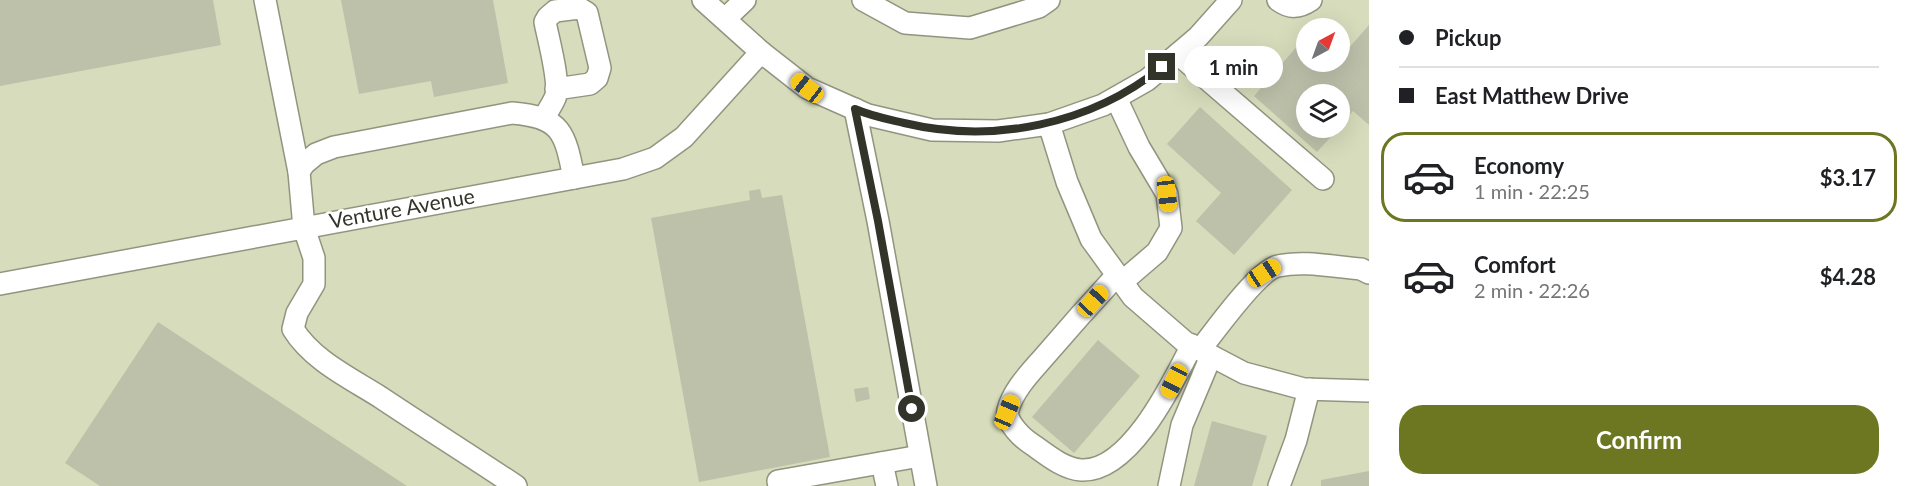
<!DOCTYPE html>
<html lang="en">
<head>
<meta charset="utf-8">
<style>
	:root { --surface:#fff; --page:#f6f6f6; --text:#202124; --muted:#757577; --line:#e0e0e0; --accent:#6d7620 }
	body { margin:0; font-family:Lato,sans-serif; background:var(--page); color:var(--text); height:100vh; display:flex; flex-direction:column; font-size:22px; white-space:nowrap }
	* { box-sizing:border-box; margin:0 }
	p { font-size:20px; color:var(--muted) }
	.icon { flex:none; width:33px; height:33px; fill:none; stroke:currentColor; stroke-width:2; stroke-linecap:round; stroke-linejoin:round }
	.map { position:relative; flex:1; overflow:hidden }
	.drawer { display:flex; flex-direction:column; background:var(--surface); width:540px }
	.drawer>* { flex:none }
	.top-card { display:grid; align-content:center; height:132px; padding:0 30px; background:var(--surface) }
	.needle { width:39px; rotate:41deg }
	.controls { position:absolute; left:1296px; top:18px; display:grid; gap:12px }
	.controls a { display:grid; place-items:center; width:54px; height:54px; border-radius:50%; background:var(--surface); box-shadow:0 6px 24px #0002; font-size:30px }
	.end { position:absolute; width:27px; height:27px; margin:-14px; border:8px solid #32342a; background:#fff; box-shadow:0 0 0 3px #fff }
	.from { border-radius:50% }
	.bubble { position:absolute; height:42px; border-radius:21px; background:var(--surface); box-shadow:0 6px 24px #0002; font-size:20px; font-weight:700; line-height:42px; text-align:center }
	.car { position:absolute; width:18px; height:36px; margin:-18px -9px; border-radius:8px; box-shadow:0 0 4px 2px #0007; background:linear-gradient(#f5c518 24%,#345 0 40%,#f5c518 0 76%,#345 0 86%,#f5c518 0) }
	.top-card b { display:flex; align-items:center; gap:21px; height:57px; font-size:22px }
	.top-card b+b { border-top:2px solid var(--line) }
	.top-card i { width:15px; height:15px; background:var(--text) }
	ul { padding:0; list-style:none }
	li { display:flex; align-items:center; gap:18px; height:90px; margin:0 12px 9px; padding:0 18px; border:3px solid transparent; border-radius:24px }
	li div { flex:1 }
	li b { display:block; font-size:22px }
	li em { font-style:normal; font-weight:700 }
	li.active { border-color:var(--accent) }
	li>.icon { width:54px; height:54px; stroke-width:1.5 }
	.cta { display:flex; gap:12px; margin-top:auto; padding:12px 30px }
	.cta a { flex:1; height:69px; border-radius:24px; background:var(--accent); color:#fff; font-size:24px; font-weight:700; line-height:69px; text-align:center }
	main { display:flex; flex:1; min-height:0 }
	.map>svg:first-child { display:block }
	.built { fill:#d7dcbc; fill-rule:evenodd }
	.building { fill:#bdc1aa }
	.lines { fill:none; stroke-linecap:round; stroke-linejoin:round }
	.minor-casing { stroke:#91957f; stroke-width:24 }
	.minor { stroke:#fff; stroke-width:21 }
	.route { stroke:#32342a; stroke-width:8 }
	.labels { text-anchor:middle; stroke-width:5; stroke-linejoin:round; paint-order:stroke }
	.street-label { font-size:21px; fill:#32342a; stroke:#fff }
</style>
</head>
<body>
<main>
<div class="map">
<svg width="1369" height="486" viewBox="0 0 1369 486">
	<rect width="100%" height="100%" fill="#e2e6ce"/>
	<path class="built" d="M0,0H1369V486H0ZM1306,28H1340V62H1306ZM1306,94H1340V128H1306Z"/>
	<g class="building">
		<path d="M0,0H213L221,45L0,86Z"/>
		<path d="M341,0H493L508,83L434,97L431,81L359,94Z"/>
		<path d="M1369,25V125L1353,111L1340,126V94H1306V128H1339L1317,152L1254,96L1306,36V62H1340V58Z"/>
		<path d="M1200,107L1292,190L1234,255L1196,221L1221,193L1167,144Z"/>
		<path d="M760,189L762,198L782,195L830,457L699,482L651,218L750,200L749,191Z"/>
		<path d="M158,322L407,486H100L65,463Z"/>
		<path d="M1098,340L1140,376L1074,453L1032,417Z"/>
		<path d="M868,387L870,399L856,402L854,389Z"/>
		<path d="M1212,421L1267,436L1252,486H1194Z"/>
		<path d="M1369,471V486H1321V480Z"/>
	</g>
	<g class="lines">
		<g class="minor-casing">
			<g id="minor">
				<path d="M265,0L299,172"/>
				<path d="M703,0L761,52L807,88L868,115L932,130L998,131L1049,124L1103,105L1147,80L1178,54L1198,37L1231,0"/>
				<path d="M863,0L905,23L970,28L1039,7L1049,0"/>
				<path d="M1278,0C1290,9 1299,8 1311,0"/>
				<path d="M725,19L745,0"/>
				<path d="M1178,54L1323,179"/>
				<path d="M1116,98L1139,147L1167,194L1171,228L1157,252L1122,282"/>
				<path d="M855,109L878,221L926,486"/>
				<path d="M543,119C547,112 552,105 555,98C561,84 548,38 545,22L548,17L555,11L579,8L587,13L600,68L597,78L590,84L556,89"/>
				<path d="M1049,124L1067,182L1091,239L1133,297L1185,342L1244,373L1304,389L1369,391"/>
				<path d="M1117,275C1092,302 1068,329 1044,357C1031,372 1013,390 1008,410C1005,422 1023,439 1033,445C1047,455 1064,469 1081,470C1130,473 1173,382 1192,345"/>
				<path d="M0,284L623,169L655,158L684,137L761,52"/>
				<path d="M1200,350C1214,332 1258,270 1278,266C1304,260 1334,267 1361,269L1369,273"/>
				<path d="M882,463L887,486"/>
				<path d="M516,486C471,456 425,427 380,397C350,378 312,360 293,329L297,313L314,284V258L304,228L299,172L304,164L316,154L334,147L512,113C562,117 565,133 574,178"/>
				<path d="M779,486L778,481L920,456"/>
				<path d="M1169,486L1182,425L1211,356"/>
				<path d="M1279,486L1296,440L1309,389"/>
			</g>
		</g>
		<use href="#minor" class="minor"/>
	</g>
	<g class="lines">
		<path class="route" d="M912,409L878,221L855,109C871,116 887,119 904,123C993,144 1090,125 1162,67"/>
	</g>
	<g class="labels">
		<g class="street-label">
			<text transform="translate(402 209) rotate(-10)" y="7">Venture Avenue</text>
		</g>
	</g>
</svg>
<div class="controls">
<a><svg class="needle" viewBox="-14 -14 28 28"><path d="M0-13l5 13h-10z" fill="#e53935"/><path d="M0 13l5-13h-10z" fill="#757577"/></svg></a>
<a><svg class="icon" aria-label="layers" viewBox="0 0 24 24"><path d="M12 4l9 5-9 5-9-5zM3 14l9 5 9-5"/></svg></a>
</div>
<i class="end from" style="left:912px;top:409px"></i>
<i class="end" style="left:1162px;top:67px"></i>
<div class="bubble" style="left:1184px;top:46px;width:99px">1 min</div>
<i class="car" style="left:807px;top:88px;rotate:308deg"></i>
<i class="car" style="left:1167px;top:194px;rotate:173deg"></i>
<i class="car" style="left:1264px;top:273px;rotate:57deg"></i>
<i class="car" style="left:1093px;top:301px;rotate:43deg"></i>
<i class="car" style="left:1174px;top:381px;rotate:207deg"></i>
<i class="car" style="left:1007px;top:412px;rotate:23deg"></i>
</div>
<section class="drawer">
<div class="top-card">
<b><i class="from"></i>Pickup</b>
<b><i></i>East Matthew Drive</b>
</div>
<ul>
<li class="active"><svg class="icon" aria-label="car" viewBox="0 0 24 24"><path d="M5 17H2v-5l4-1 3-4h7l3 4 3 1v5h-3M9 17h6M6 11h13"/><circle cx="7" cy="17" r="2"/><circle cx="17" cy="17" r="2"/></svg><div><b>Economy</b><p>1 min · 22:25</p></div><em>$3.17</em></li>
<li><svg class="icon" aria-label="car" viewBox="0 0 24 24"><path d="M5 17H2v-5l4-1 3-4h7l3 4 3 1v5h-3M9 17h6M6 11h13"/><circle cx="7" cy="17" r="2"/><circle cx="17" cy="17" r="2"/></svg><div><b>Comfort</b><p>2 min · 22:26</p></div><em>$4.28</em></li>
</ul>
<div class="cta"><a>Confirm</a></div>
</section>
</main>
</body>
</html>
